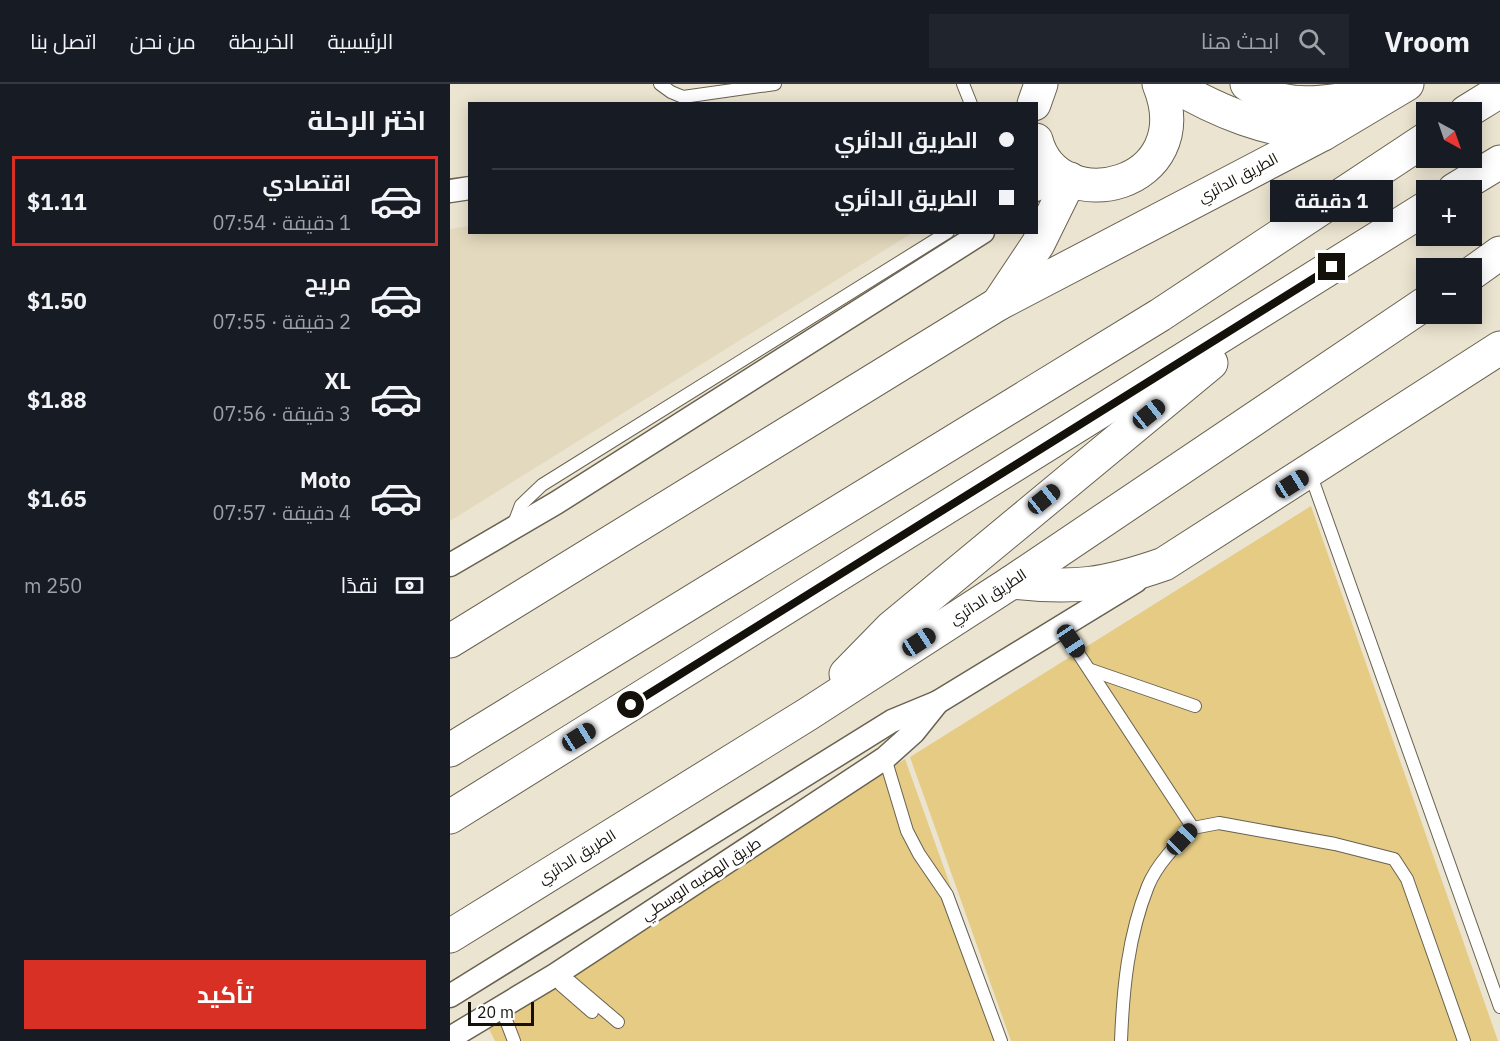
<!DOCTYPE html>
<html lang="ar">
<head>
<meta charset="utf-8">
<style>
	:root { --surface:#171b24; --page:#20242c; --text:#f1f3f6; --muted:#9ea1a6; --line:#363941; --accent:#d93025 }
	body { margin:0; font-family:"IBM Plex Sans",Cairo,sans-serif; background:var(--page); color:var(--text); direction:rtl; height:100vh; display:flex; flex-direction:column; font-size:22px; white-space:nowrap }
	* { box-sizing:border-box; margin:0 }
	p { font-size:20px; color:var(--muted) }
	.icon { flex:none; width:33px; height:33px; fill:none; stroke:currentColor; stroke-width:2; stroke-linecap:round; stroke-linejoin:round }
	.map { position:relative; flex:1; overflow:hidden; direction:ltr }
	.details { display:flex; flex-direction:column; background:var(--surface); width:450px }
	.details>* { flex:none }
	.hud { position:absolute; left:18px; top:18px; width:570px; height:132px; border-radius:0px; box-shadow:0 3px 15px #0003; direction:rtl; display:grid; align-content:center; height:132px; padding:0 24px; background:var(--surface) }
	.needle { width:39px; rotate:140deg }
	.buttons { position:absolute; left:966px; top:18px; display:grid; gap:12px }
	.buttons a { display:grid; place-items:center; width:66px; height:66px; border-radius:0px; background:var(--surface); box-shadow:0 3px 15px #0003; font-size:30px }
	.scale { position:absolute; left:18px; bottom:15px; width:66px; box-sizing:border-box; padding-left:6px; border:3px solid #14110b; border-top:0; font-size:16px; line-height:21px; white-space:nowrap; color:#14110b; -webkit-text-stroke:4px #fff; paint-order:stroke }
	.end { position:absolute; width:27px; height:27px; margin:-14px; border:8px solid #14110b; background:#fff; box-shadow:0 0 0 3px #fff }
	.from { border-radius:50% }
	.bubble { position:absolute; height:42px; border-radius:0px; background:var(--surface); box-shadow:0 3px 15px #0003; font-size:20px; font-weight:700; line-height:42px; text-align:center; direction:rtl }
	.car { position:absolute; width:18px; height:36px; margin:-18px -9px; border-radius:8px; box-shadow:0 0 4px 2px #0007; background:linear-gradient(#222 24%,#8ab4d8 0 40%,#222 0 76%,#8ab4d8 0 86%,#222 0) }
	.hud b { display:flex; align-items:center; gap:21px; height:57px; font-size:22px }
	.hud b+b { border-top:2px solid var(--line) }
	.hud i { width:15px; height:15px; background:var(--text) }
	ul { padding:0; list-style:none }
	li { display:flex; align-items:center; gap:18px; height:90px; margin:0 12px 9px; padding:0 12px; border:3px solid transparent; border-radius:0px }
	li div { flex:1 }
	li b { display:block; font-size:22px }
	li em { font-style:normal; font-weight:700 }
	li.active { border-color:var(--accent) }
	li>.icon { width:54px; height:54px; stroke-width:1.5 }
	h2 { padding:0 24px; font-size:27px; line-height:72px }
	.pay { display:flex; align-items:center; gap:15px; height:66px; padding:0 24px; font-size:22px }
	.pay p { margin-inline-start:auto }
	.primary-button { display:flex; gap:12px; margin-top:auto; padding:12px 24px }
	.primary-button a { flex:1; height:69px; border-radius:0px; background:var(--accent); color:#fff; font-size:24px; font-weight:700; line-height:69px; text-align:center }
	header { display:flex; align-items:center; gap:36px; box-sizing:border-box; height:84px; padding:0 30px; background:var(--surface); border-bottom:2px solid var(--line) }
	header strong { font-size:28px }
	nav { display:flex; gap:33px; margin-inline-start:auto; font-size:21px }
	.search { width:420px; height:54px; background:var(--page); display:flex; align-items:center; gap:15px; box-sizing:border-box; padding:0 21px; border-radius:0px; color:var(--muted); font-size:22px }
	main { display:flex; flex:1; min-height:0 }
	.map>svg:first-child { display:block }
	.built { fill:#e3d9be }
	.green { fill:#e5cb84 }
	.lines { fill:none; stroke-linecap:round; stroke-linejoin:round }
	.lane-casing { stroke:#696251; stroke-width:14 }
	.street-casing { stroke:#696251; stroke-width:25 }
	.secondary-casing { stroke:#696251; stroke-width:35 }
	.highway-casing { stroke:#696251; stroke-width:35 }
	.lane { stroke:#fff; stroke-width:12 }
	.street { stroke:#fff; stroke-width:22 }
	.secondary { stroke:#fff; stroke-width:33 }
	.highway { stroke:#fff; stroke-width:33 }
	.route { stroke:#14110b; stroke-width:8 }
	.labels { text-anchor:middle; stroke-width:6; stroke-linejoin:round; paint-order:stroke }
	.street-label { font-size:15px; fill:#14110b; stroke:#fff }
</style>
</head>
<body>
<header>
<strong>Vroom</strong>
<div class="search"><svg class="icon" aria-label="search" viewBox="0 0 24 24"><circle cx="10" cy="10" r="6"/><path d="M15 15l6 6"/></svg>ابحث هنا</div>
<nav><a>الرئيسية</a><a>الخريطة</a><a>من نحن</a><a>اتصل بنا</a></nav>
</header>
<main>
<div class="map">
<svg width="1050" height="957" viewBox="0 0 1050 957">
	<rect width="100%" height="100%" fill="#ebe4d0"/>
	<path class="built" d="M19,142L20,148L462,149L0,437V145Z"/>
	<g class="green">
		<path d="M861,422L1048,957H561L460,673Z"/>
		<path d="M455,675L556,957H45L39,945Z"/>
	</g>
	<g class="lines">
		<g class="lane-casing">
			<g id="lane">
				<path d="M210,0L221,8L233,13L325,0"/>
				<path d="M513,0L521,20"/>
				<path d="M860,389L1050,923"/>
				<path d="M63,442L71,421L92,401L498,148"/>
				<path d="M611,543L743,744C726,761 707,780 698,802C678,852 673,905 671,957"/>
				<path d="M641,586L745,622"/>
				<path d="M435,674L457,747L469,770L497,811L551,957"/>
				<path d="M743,744L769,739L885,760L944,775L957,795L1014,957"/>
				<path d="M105,891L121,898L168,938"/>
				<path d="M105,891L111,901L142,928"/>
				<path d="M51,923L64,957"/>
			</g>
		</g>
		<g class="street-casing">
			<g id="street">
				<path d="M586,106L606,86"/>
				<path d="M0,107L20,104"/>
				<path d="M0,481L106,419L533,148"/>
				<path d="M0,912L442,637L488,618L686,497"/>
				<path d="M0,954L105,891L435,674L464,648L488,618"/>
			</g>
		</g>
		<g class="secondary-casing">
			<g id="secondary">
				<path d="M721,0C769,28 817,48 873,50"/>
				<path d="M584,20L591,0"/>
				<path d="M586,56C607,137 751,103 709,0"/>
				<path d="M548,220L588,160L620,95"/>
			</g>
		</g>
		<g class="highway-casing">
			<g id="highway">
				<path d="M797,0C834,29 882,18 924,10"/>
				<path d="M1016,28L1050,7"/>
				<path d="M1004,106L1050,78"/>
				<path d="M1022,189L1050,169"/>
				<path d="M562,498C625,505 654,501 714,480L1050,264"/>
				<path d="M0,557L548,220L873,50L957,0"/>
				<path d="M396,590L441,544L761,279"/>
				<path d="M0,666L710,231L976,55"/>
				<path d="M0,733L976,124"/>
				<path d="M0,852L358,630L562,498L976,219"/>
			</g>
		</g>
		<use href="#lane" class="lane"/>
		<use href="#street" class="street"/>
		<use href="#secondary" class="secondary"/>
		<use href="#highway" class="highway"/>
	</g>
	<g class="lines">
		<path class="route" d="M181,621L882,183"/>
	</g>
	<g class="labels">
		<g class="street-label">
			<text transform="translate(788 94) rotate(-28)" y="5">الطريق الدائري</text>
			<text transform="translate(538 513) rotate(-33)" y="5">الطريق الدائري</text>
			<text transform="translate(127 773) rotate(-32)" y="5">الطريق الدائري</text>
			<text transform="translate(251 795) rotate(-33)" y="5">طريق الهضبه الوسطي</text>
		</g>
	</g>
</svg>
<div class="buttons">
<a><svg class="needle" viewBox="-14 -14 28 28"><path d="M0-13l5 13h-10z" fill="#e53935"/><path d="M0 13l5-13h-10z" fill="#9ea1a6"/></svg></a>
<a>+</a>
<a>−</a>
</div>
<div class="scale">20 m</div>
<i class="end from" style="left:181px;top:621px"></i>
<i class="end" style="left:882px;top:183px"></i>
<div class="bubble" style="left:820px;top:96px;width:123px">1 دقيقة</div>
<i class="car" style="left:699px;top:330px;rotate:51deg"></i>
<i class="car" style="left:842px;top:400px;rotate:58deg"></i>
<i class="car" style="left:594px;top:415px;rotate:51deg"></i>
<i class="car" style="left:621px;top:557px;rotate:146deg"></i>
<i class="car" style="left:469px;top:558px;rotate:57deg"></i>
<i class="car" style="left:129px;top:653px;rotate:58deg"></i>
<i class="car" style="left:732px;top:755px;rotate:44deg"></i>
<div class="hud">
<b><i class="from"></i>الطريق الدائري</b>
<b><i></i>الطريق الدائري</b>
</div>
</div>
<section class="details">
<h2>اختر الرحلة</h2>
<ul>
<li class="active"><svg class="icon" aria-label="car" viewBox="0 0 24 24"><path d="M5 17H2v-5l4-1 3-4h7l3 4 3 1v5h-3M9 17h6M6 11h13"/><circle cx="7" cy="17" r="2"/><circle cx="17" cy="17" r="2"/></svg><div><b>اقتصادي</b><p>1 دقيقة · 07:54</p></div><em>$1.11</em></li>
<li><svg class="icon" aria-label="car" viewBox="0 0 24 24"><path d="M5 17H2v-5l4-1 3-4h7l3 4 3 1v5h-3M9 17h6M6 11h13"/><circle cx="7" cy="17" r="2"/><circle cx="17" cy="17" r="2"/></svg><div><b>مريح</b><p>2 دقيقة · 07:55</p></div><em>$1.50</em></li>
<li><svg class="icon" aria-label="car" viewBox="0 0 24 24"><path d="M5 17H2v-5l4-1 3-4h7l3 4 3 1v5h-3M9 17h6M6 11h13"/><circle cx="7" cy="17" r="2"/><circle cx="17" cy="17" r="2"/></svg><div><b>XL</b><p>3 دقيقة · 07:56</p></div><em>$1.88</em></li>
<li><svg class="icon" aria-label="car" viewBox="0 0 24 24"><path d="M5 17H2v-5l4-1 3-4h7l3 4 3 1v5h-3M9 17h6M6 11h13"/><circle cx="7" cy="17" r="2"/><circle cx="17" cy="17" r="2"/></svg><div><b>Moto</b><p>4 دقيقة · 07:57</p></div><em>$1.65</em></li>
</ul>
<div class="pay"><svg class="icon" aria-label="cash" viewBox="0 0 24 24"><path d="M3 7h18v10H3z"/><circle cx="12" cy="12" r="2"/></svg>نقدًا<p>250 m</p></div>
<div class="primary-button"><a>تأكيد</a></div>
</section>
</main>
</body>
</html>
